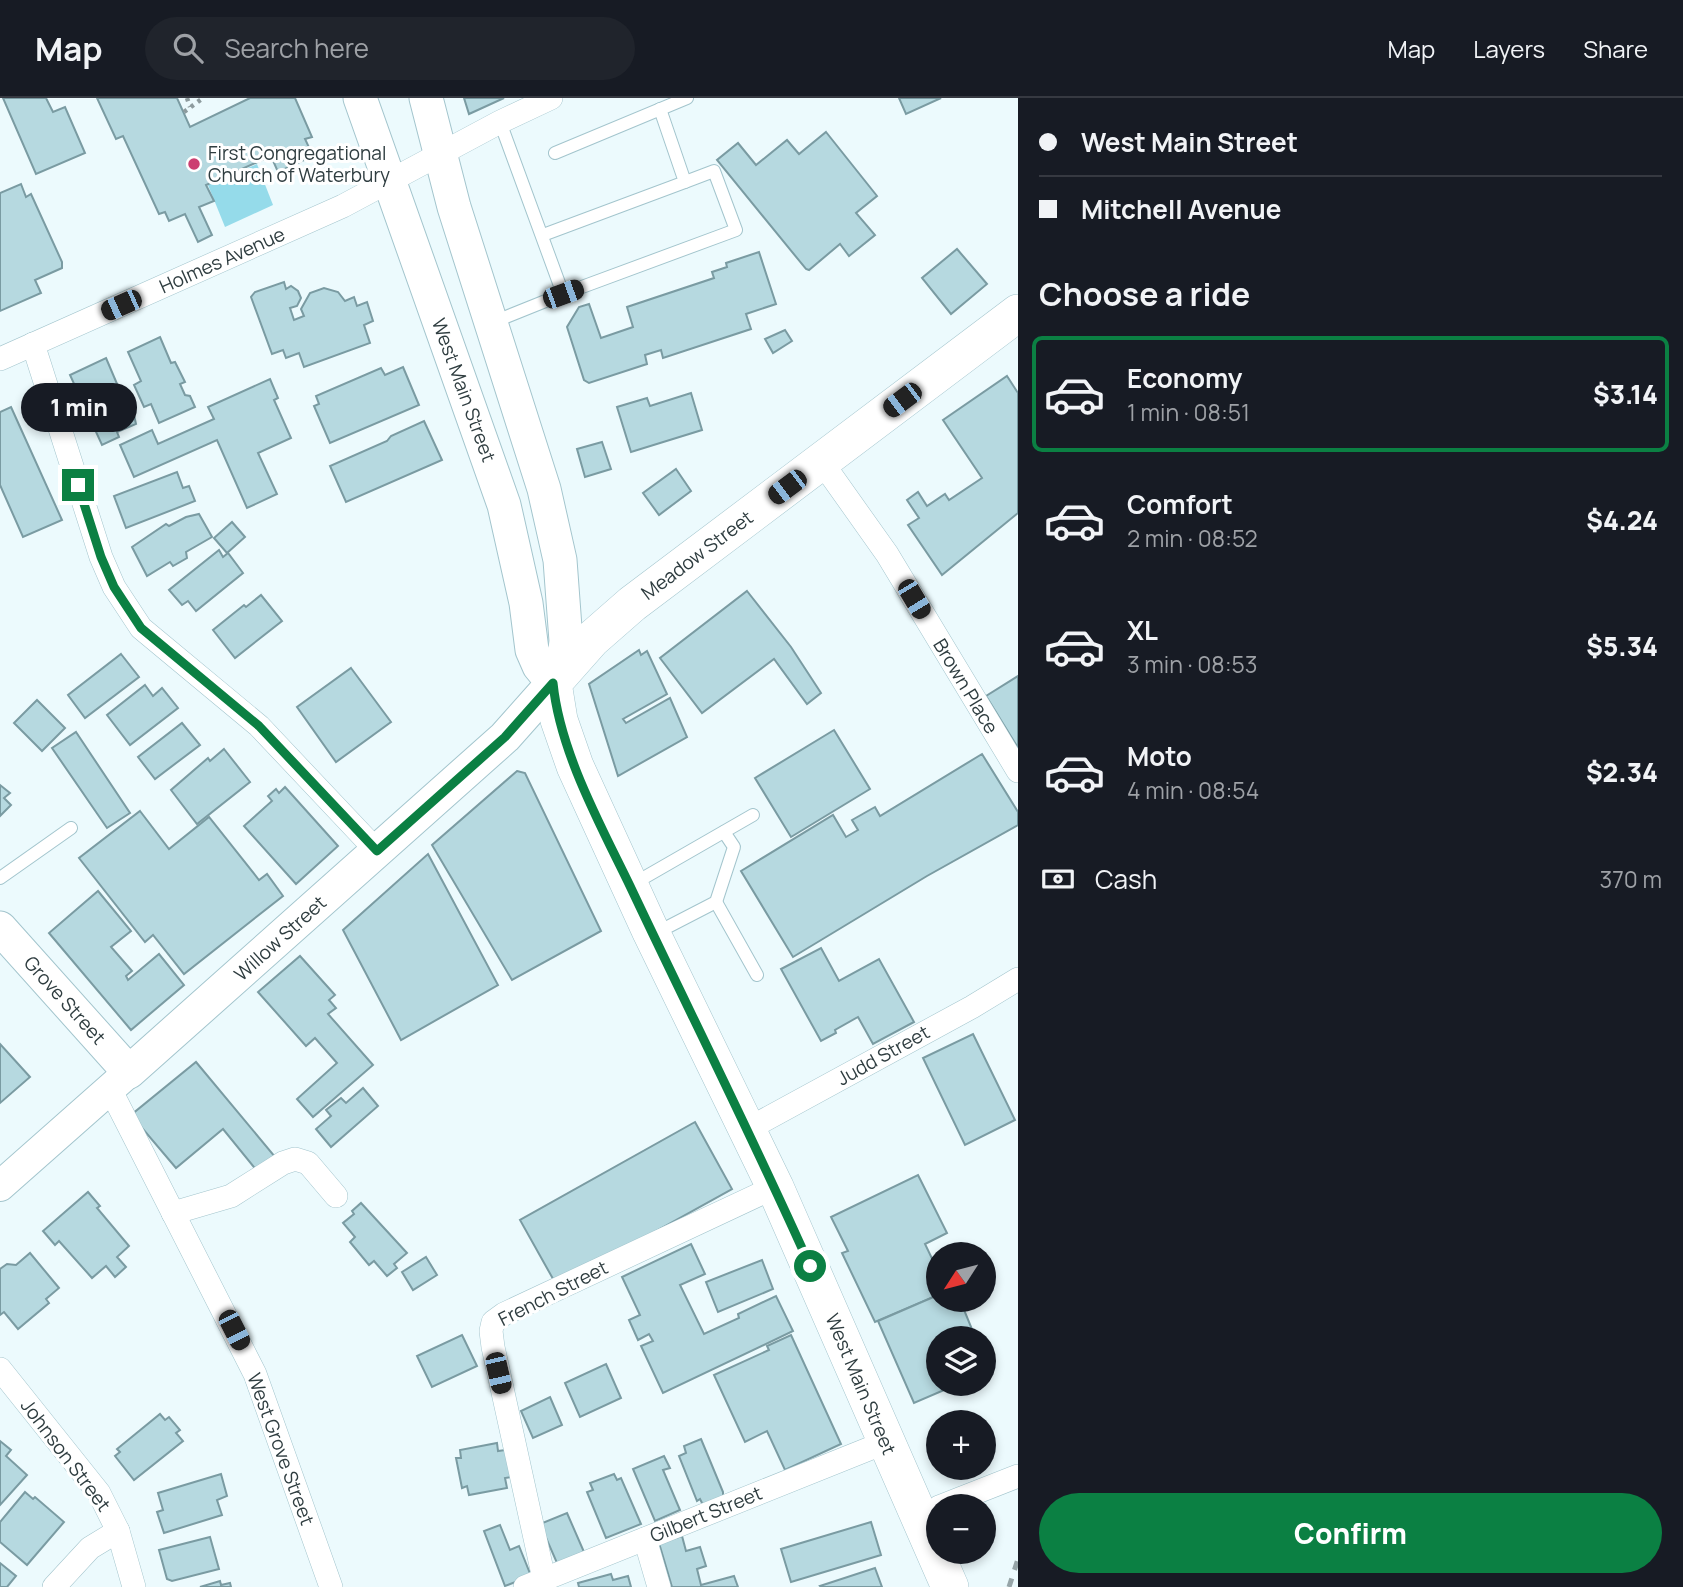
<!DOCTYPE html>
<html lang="en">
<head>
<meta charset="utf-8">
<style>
	:root { --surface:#171b24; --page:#20242c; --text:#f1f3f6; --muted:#9ea1a6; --line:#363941; --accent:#0b8043 }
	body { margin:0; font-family:Manrope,sans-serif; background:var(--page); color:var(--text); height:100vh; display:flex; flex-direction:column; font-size:26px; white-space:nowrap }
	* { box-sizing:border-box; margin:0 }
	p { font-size:23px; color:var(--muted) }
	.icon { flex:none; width:38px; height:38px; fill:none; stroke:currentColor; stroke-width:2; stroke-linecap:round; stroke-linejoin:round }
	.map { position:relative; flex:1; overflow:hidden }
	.sheet { display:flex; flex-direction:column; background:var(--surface); width:665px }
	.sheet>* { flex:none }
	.guide { display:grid; align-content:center; height:154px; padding:0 21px; background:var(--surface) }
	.needle { width:46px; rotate:234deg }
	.tools { position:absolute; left:926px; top:1144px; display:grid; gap:14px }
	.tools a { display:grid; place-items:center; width:70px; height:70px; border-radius:50%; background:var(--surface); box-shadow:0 4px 10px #0003; font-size:35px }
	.end { position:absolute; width:32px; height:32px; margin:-16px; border:9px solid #0b8043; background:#fff; box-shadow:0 0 0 4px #fff }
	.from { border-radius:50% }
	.bubble { position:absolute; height:49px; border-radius:24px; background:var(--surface); box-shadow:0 4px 10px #0003; font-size:23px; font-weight:800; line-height:49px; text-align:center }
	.car { position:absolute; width:21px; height:42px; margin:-21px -10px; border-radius:9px; box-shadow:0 0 5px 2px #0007; background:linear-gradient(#222 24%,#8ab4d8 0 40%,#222 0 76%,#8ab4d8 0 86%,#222 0) }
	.guide b { display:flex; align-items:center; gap:24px; height:66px; font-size:26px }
	.guide b+b { border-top:2px solid var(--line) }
	.guide i { width:18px; height:18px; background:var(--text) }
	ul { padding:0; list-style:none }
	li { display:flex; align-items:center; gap:21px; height:116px; margin:0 14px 10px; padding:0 7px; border:4px solid transparent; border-radius:10px }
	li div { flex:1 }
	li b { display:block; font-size:26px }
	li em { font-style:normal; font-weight:800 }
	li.selected { border-color:var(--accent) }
	li>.icon { width:63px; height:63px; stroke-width:1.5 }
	h2 { padding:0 21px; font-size:32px; line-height:84px }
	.pay { display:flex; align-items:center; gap:18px; height:77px; padding:0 21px; font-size:26px }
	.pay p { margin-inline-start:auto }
	.primary-button { display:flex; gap:14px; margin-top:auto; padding:14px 21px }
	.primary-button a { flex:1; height:80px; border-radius:42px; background:var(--accent); color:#fff; font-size:28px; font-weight:800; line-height:80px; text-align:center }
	header { display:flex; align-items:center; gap:42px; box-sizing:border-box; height:98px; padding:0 35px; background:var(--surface); border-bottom:2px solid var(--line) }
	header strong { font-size:33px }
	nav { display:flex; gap:38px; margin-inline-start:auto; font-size:24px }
	.search { width:490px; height:63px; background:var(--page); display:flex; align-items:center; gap:18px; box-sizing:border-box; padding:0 24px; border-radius:38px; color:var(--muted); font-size:26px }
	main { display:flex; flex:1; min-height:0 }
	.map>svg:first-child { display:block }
	.green { fill:#95dbea }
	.building { fill:#b6d9e0; stroke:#7a9ba2; stroke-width:2 }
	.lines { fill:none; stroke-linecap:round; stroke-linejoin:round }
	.service-casing { stroke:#a3c5cd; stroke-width:14 }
	.minor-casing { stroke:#a3c5cd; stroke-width:24 }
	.tertiary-casing { stroke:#a3c5cd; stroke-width:32 }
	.secondary-casing { stroke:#a3c5cd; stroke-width:35 }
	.primary-casing { stroke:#a3c5cd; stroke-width:38 }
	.path { stroke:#8d9b9e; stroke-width:4.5; stroke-dasharray:3.5 5; stroke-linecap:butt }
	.service { stroke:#fff; stroke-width:12 }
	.minor { stroke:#fff; stroke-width:23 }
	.tertiary { stroke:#fff; stroke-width:30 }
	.secondary { stroke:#fff; stroke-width:33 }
	.primary { stroke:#fff; stroke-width:37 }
	.rail { stroke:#97a5a8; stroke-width:5; stroke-dasharray:9 9; stroke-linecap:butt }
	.route { stroke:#0b8043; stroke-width:9 }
	.poi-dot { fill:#cc3f71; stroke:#fff; stroke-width:2.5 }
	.labels { text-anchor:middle; stroke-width:6; stroke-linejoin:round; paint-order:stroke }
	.poi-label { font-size:19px; fill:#2f3d40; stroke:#fff; text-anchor:start }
	.street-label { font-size:19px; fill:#2f3d40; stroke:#fff }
</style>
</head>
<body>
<header>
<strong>Map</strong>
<div class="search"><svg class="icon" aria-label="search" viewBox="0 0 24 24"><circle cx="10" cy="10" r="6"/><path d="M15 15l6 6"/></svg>Search here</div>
<nav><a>Map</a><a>Layers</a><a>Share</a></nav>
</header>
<main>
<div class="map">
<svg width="1018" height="1489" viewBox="0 0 1018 1489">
	<rect width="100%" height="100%" fill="#ecfafd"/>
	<path class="green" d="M257,66L273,107L225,129L208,87Z"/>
	<g class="building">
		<path d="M3,0H46L53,14L65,9L85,55L36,76Z"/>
		<path d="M97,0H177L190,29L250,0H295L312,39L305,41L313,58L278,74L271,58L206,87L214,103L199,109L212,137L198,144L185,116L169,123L165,114L159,116L123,38L116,41Z"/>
		<path d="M464,0H504L469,16Z"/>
		<path d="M899,0H941L906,16Z"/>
		<path d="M826,34L877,98L856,115L875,137L849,158L840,146L809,172L806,171L717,62L738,45L756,67L787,42L799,56Z"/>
		<path d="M21,86L26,99L31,96L62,164V170L35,182L41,195L0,213V95Z"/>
		<path d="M957,151L987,186L951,216L922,180Z"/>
		<path d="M759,154L776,206L746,216L751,231L663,260L661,252L645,257L647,266L589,285L584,282L567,229L579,209L589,206L601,240L633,229L627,209L714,180L712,174L727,169L726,165Z"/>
		<path d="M284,184L286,191L291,188L298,193L301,200L297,208L290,210L294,222L304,218L301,211L310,195L324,190L338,194L345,203L354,199L357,208L367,204L373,223L364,227L370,245L304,269L299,255L286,260L283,252L272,256L251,199L255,194Z"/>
		<path d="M785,232L792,243L773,255L765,241Z"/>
		<path d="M160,239L171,265L175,264L185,284L180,286L185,297L190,298L195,309L159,325L151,306L144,309L134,287L141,283L128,254Z"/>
		<path d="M106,260L123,300L131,304L136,326L117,334L119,339L102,347L70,277Z"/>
		<path d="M403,269L419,307L330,345L314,308L319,306L316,298L381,270L385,277Z"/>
		<path d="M1007,278L1018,295V415L942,477L908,427L919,420L907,402L918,394L927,408L945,396L949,402L982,380L943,322Z"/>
		<path d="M270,281L278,300L274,302L291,340L258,355L277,396L247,410L217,342L134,379L120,347L152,332L158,346L214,321L208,309Z"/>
		<path d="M691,295L702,332L631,354L617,309L647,300L650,308Z"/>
		<path d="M11,309L62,422L23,439L0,387V314Z"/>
		<path d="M424,323L442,362L346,404L330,368L387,343L391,338Z"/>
		<path d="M602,344L611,371L585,379L577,351Z"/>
		<path d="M676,371L691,393L659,417L643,395Z"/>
		<path d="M177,374L183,390L189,388L195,403L126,430L114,398Z"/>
		<path d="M199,416L212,439L186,454L187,460L173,468L170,464L147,478L132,449L166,426L169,428L186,419Z"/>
		<path d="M232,424L245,439L227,455L214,440Z"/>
		<path d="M219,452L223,459L228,455L243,475L196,513L188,503L182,507L169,492Z"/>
		<path d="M747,493L791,549L821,595L807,606L774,561L702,615L660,560Z"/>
		<path d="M261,497L282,523L235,560L213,532L244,507L246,509Z"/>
		<path d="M639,552L641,557L647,553L667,596L623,621L626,625L670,600L687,639L618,678L589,586Z"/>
		<path d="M121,556L139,579L85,620L68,597Z"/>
		<path d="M351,570L391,624L336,664L297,609Z"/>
		<path d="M1018,578V650L986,598Z"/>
		<path d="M145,587L153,598L162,590L178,610L130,647L107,617Z"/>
		<path d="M37,602L65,630L42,653L14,625Z"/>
		<path d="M182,625L200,647L155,681L138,659Z"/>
		<path d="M834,632L870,691L791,739L755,680Z"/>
		<path d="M76,634L130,715L107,730L52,650Z"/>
		<path d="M224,651L250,684L197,726L171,692L208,660L210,663Z"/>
		<path d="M982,656L1018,714V727L927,778L793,859L741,773L833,717L846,739L858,732L852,722L875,709L880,718Z"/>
		<path d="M517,673L525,675L601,833L512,882L432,747Z"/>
		<path d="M0,687L10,695L4,700L11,707L0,718Z"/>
		<path d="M285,689L338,748L296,786L244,728L272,703L268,698L276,691L279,695Z"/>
		<path d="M140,713L169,751L209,719L259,782L267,776L283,798L184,876L153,837L145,844L79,760Z"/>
		<path d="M428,756L498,887L401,942L343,832Z"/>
		<path d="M98,793L131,833L111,849L132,873L126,878L128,882L159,856L184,887L131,932L49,835Z"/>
		<path d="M821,850L839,883L879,861L914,924L873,946L858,919L835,932L836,935L821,943L781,871Z"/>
		<path d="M300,858L335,897L329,902L336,910L328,916L373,967L313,1019L297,1001L337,965L315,940L306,948L258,894Z"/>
		<path d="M973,936L1015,1022L965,1047L923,960Z"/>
		<path d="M0,946L30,979L0,1005Z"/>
		<path d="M196,964L276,1060L258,1074L223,1031L176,1070L131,1017Z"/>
		<path d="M363,990L378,1008L331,1049L316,1031L331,1018L326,1012L341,1000L346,1005Z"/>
		<path d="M695,1024L732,1091L557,1188L520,1122Z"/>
		<path d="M918,1077L947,1135L925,1146L938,1173V1197L875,1224L842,1155L848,1153L831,1119Z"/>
		<path d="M88,1094L100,1108L97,1110L129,1148L117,1159L126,1169L115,1179L106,1168L92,1180L59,1143L55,1147L43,1133Z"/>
		<path d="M361,1105L407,1155L394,1166L397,1170L387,1178L374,1163L369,1167L350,1144L355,1139L343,1125L354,1116L352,1113Z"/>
		<path d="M691,1146L705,1176L680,1187L704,1236L739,1220L738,1216L776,1198L793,1233L663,1295L641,1248L653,1243L649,1236L638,1242L629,1222L640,1217L622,1179Z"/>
		<path d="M30,1155L59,1190L46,1201L49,1205L18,1231L4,1214L0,1217V1171L7,1166L16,1167Z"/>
		<path d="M426,1159L437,1177L413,1192L402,1174Z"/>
		<path d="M762,1162L773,1191L718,1214L706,1184Z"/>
		<path d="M938,1197V1202H960L976,1241H938V1286H958L914,1305L878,1223Z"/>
		<path d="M462,1237L477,1268L432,1289L417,1258Z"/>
		<path d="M791,1237L841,1346L785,1372L767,1333L745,1344L714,1277L769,1252L767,1248Z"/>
		<path d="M606,1266L621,1300L580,1319L565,1285Z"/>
		<path d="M550,1299L562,1327L533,1340L521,1313Z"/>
		<path d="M160,1316L165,1322L169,1319L180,1332L176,1335L183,1343L134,1382L115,1358L120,1354L117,1351Z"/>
		<path d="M701,1341L723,1394V1399L703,1407L700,1401L697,1403L679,1358L686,1355L684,1348Z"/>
		<path d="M0,1343L11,1352L6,1358L27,1377L0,1407Z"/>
		<path d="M497,1345L498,1353L505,1352L511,1379L505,1380L507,1390L469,1397L467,1388L462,1390L456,1360H461L460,1352Z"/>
		<path d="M664,1358L670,1370L663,1372L680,1412L655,1423L633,1371Z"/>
		<path d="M221,1376L227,1398L217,1402L222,1417L164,1435L157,1414L163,1412L158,1395Z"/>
		<path d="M614,1376L617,1382L621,1380L641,1426L606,1440L587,1394L593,1392L590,1385Z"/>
		<path d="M25,1394L33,1401L35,1399L64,1424L27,1467L0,1444V1424Z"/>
		<path d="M567,1415L584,1454L557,1465L540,1426Z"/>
		<path d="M871,1424L881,1457L791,1484L781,1451Z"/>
		<path d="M500,1427L510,1452L519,1448L531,1478L505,1488L484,1433Z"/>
		<path d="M682,1438L686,1453L700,1449L706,1468L697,1471L701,1487L734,1478L738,1489H672L659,1445Z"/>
		<path d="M210,1439L219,1471L172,1483L167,1481L159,1452Z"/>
		<path d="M0,1465L16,1478L7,1489H0Z"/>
		<path d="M875,1470L882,1489H821L820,1488Z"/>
		<path d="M611,1476L613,1482L628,1478L631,1489H579L578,1485Z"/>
		<path d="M220,1483L221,1487L230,1485L231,1489H200Z"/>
	</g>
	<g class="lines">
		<g class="service-casing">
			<g id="service">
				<path d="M500,24L563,196"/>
				<path d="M555,55L687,0"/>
				<path d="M543,137L685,84L660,11"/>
				<path d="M491,225L563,196L736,132L714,73L685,84"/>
				<path d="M0,780L71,730"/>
				<path d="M633,786L753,717"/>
				<path d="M716,804L757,877"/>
				<path d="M656,835L716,804L734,749L724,734"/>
			</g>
		</g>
		<g class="minor-casing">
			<g id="minor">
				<path d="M33,246L101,459L114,489L141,530L259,628L377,753"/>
				<path d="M0,261L343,108L500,24L551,0"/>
				<path d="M821,363L887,456L1018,673"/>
				<path d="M110,991L255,1276L331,1489"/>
				<path d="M748,1031L972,909L1018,881"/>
				<path d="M173,1115L231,1098L283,1065L295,1061L308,1065L336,1098"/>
				<path d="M0,1271L99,1395L118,1433L134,1489"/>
				<path d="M939,1409L1018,1378"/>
				<path d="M645,1441L659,1489"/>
				<path d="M544,1481L493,1249L491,1233L493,1224L504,1216L775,1089"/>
				<path d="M54,1489L90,1450L118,1433"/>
				<path d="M525,1489L886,1344"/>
			</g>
		</g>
		<g class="tertiary-casing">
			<path id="tertiary" d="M0,1088L129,974"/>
		</g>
		<g class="secondary-casing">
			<g id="secondary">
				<path d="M360,0L504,407L526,505L532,552L539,568L553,585"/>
				<path d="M0,830L129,974L505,639L553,585L564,560L566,543L560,462L544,391L454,109L426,0"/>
			</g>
		</g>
		<g class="primary-casing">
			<path id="primary" d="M950,1489L775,1089L651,834L575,668L559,622L553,585L592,541L632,506L1018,215"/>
		</g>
		<g class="path">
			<path d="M187,0L190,9"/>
			<path d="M184,14L203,0"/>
		</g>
		<use href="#service" class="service"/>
		<use href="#minor" class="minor"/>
		<use href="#tertiary" class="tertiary"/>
		<use href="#secondary" class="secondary"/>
		<use href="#primary" class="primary"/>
		<path class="rail" d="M1009,1489L1018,1461"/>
	</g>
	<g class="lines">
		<path class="route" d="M78,387L101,459L114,489L141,530L259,628L377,753L505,639L553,585C560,654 600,726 630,788C690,915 753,1040 810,1168"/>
	</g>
	<circle class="poi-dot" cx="194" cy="66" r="7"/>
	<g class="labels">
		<g class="poi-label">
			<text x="208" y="62">First Congregational<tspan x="208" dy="22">Church of Waterbury</tspan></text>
		</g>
		<g class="street-label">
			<text transform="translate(222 162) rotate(-24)" y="7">Holmes Avenue</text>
			<text transform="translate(464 292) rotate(70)" y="7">West Main Street</text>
			<text transform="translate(697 457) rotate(-37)" y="7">Meadow Street</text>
			<text transform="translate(966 588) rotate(59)" y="7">Brown Place</text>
			<text transform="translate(280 840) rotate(-42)" y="7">Willow Street</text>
			<text transform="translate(65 902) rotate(48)" y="7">Grove Street</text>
			<text transform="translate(883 957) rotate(-29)" y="7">Judd Street</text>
			<text transform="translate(553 1195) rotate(-27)" y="7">French Street</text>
			<text transform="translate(861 1286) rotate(67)" y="7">West Main Street</text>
			<text transform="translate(281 1351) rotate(70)" y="7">West Grove Street</text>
			<text transform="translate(66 1357) rotate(53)" y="7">Johnson Street</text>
			<text transform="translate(706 1416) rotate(-22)" y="7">Gilbert Street</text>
		</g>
	</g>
</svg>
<div class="tools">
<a><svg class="needle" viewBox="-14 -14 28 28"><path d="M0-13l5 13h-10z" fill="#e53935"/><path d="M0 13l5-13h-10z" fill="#9ea1a6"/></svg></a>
<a><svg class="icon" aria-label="layers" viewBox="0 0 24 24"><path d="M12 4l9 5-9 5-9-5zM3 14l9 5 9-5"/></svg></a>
<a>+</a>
<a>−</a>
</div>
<i class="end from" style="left:810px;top:1168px"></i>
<i class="end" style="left:78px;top:387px"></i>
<div class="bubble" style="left:21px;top:285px;width:116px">1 min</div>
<i class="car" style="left:563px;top:196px;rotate:70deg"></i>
<i class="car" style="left:121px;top:207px;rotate:246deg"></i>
<i class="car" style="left:902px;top:302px;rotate:233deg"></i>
<i class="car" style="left:787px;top:389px;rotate:233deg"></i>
<i class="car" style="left:914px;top:501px;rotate:149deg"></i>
<i class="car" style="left:234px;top:1232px;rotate:153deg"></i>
<i class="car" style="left:498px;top:1275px;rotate:167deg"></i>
</div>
<section class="sheet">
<div class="guide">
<b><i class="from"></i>West Main Street</b>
<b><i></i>Mitchell Avenue</b>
</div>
<h2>Choose a ride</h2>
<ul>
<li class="selected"><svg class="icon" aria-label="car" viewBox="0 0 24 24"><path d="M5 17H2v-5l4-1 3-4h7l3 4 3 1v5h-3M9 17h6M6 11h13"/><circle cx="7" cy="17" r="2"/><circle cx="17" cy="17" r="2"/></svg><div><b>Economy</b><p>1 min · 08:51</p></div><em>$3.14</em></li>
<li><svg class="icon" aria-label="car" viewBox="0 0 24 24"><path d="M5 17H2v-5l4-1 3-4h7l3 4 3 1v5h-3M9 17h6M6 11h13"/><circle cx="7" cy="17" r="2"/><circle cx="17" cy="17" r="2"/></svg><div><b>Comfort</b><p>2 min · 08:52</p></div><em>$4.24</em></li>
<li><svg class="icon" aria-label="car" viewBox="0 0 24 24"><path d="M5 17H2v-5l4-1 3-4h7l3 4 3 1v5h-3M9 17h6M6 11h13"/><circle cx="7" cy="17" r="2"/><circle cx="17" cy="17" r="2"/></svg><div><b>XL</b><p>3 min · 08:53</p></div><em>$5.34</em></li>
<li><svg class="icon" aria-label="car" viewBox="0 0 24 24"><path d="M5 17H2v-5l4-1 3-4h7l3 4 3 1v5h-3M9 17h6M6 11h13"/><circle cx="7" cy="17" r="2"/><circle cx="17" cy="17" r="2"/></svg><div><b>Moto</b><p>4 min · 08:54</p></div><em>$2.34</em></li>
</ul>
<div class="pay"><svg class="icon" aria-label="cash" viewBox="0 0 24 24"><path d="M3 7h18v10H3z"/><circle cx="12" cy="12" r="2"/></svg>Cash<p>370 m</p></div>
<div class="primary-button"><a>Confirm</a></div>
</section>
</main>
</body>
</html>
